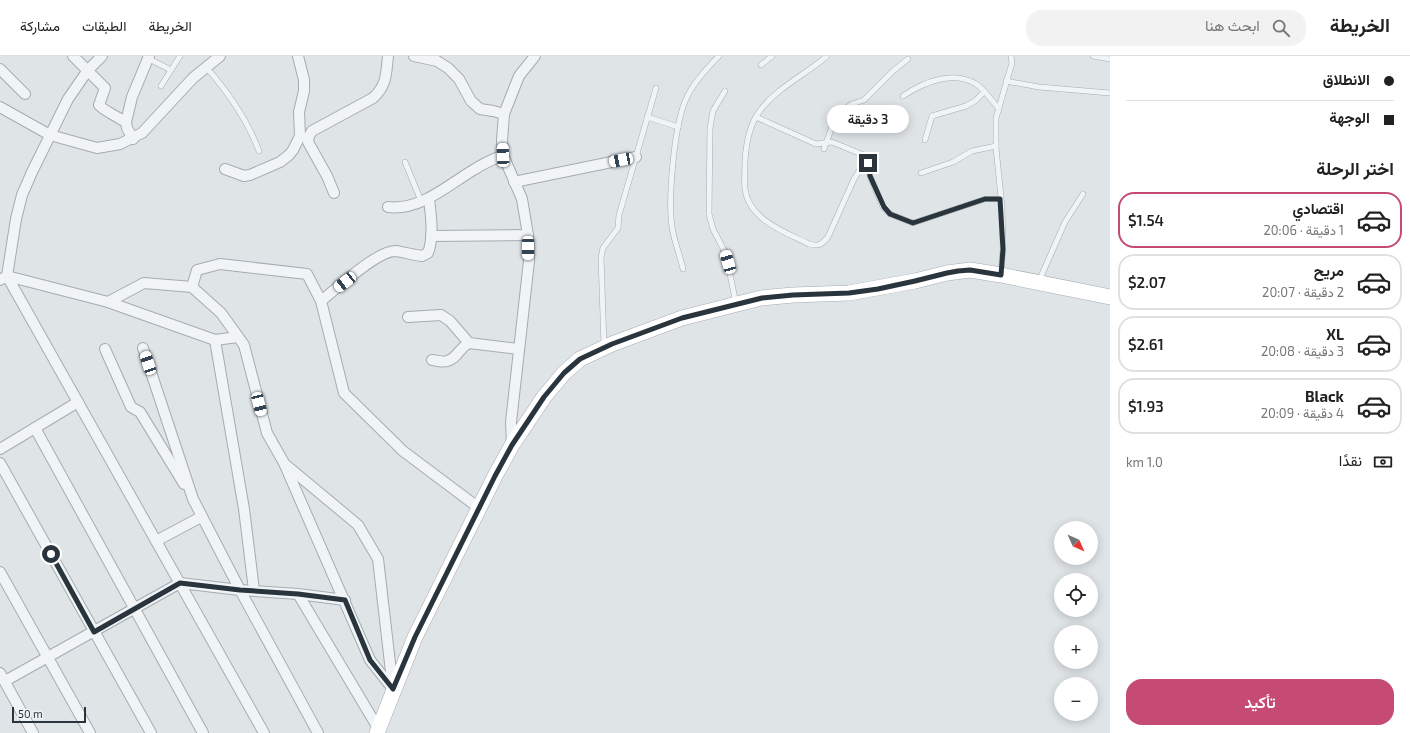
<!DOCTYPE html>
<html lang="ar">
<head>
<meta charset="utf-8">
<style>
	:root { --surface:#fff; --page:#f2f2f2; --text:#222; --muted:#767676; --line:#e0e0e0; --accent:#c54b74 }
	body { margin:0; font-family:"Exo 2",Vazirmatn,sans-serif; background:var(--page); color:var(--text); direction:rtl; height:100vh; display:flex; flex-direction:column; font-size:15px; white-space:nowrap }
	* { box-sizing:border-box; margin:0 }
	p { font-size:13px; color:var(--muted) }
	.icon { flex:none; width:22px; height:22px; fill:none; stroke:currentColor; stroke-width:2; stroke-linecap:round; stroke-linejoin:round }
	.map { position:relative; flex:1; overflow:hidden; direction:ltr }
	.panel { display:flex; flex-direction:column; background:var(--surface); width:300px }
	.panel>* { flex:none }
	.banner { display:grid; align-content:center; height:88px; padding:0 16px; background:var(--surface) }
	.needle { width:26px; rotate:135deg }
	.buttons { position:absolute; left:1054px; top:465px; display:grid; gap:8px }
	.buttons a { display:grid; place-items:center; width:44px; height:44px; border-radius:50%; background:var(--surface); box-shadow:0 2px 10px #0003; font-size:20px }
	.scale { position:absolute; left:12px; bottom:10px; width:74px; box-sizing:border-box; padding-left:4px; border:2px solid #29343d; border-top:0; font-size:11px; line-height:14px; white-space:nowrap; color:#29343d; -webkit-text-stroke:3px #eef2f5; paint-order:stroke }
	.end { position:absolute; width:18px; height:18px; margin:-9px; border:5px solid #29343d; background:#fff; box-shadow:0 0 0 2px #fff }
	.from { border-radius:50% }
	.bubble { position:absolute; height:28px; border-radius:14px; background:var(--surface); box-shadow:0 2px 10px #0003; font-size:13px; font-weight:600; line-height:28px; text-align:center; direction:rtl }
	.car { position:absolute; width:12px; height:24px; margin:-12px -6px; border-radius:5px; box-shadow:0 0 3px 1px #0007; background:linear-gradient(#fff 24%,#345 0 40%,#fff 0 76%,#345 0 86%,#fff 0) }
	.banner b { display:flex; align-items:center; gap:14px; height:38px; font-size:15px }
	.banner b+b { border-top:1px solid var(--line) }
	.banner i { width:10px; height:10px; background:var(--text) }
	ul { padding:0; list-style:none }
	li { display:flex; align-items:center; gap:12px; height:56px; margin:0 8px 6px; padding:0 8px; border:2px solid var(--line); border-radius:16px }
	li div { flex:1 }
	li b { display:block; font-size:15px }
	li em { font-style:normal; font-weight:600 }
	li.active { border-color:var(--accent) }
	li>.icon { width:36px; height:36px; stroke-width:1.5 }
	h2 { padding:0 16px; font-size:18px; line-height:48px }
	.pay { display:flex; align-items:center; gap:10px; height:44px; padding:0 16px; font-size:15px }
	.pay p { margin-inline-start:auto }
	.action { display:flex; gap:8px; margin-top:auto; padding:8px 16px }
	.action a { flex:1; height:46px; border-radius:16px; background:var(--accent); color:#fff; font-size:16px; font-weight:600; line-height:46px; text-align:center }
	header { display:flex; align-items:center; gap:24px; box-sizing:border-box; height:56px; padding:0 20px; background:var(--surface); border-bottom:1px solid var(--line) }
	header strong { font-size:19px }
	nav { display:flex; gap:22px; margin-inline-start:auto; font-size:14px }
	.search { width:280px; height:36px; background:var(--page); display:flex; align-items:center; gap:10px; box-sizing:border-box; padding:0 14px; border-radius:16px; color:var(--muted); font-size:15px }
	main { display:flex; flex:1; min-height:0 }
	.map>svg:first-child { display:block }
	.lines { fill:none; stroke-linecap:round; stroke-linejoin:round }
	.service-casing { stroke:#a5acb1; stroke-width:6 }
	.minor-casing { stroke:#a5acb1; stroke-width:12 }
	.secondary-casing { stroke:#a5acb1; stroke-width:16 }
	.service { stroke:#f1f4f6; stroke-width:5 }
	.minor { stroke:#f1f4f6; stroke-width:10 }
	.secondary { stroke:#fff; stroke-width:15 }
	.route { stroke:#29343d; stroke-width:5 }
</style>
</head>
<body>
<header>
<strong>الخريطة</strong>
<div class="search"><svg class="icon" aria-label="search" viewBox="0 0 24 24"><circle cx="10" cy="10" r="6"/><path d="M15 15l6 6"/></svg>ابحث هنا</div>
<nav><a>الخريطة</a><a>الطبقات</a><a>مشاركة</a></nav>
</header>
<main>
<section class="panel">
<div class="banner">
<b><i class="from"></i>الانطلاق</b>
<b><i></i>الوجهة</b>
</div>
<h2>اختر الرحلة</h2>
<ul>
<li class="active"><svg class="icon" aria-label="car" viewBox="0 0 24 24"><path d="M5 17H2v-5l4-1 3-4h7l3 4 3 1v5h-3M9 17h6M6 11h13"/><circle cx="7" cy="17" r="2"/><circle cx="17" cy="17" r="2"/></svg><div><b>اقتصادي</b><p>1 دقيقة · 20:06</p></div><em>$1.54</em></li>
<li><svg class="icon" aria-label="car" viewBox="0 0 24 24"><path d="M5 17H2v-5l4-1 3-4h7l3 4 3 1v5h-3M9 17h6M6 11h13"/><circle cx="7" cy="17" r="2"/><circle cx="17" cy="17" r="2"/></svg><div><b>مريح</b><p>2 دقيقة · 20:07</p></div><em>$2.07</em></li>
<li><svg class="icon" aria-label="car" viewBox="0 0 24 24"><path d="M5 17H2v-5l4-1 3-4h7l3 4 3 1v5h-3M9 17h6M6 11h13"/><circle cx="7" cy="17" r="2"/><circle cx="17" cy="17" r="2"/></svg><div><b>XL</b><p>3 دقيقة · 20:08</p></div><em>$2.61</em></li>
<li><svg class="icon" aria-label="car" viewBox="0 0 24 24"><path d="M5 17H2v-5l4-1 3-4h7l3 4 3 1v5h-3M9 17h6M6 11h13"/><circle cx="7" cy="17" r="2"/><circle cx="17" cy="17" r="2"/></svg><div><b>Black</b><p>4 دقيقة · 20:09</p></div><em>$1.93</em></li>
</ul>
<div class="pay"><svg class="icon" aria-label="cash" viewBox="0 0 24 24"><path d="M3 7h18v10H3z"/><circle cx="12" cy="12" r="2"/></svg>نقدًا<p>1.0 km</p></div>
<div class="action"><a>تأكيد</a></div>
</section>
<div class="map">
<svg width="1110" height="677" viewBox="0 0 1110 677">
	<rect width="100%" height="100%" fill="#dfe4e7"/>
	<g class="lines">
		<g class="service-casing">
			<g id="service">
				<path d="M827,0C805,19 776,32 759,56C749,70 746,89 745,105C745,114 744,124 745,133C749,164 785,176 809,188C819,191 822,188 828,181L854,123L863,109L868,107"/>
				<path d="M1093,0L1110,3"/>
				<path d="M147,2L171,14"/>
				<path d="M761,9L772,0"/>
				<path d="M206,11C228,36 247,63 259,95"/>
				<path d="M1006,25L1039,31L1110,37"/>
				<path d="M161,30L180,0"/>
				<path d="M725,35L713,55L710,72L709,158L713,173L726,198L736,248"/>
				<path d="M903,40C924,26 953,14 976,28C983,32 993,46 999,53"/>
				<path d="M647,61L678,71"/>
				<path d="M756,61L816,88L832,86L866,100L870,120L883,151L890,158L913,167L985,143H1000"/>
				<path d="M925,84L932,60L966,50L975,45L984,36"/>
				<path d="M824,93L835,62L843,54L852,48L864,44L893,15L908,3"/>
				<path d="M405,106L421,145"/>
				<path d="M921,117L953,106L972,95L996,90"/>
				<path d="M683,213C680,199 674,185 672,171C668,142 674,67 687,41C694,26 707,12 719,0"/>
				<path d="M1001,218L1003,193L1002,151L996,92V62L1012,7L1011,0"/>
				<path d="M1039,225L1065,166L1083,138"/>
				<path d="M604,290L601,201L603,192L618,172L619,159L656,32"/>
			</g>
		</g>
		<g class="minor-casing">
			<g id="minor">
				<path d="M73,0L105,32L99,49C103,54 119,62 126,66L127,72L133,83"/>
				<path d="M102,0L88,14L68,43L32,116L22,139L16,163L7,220L264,677"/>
				<path d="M414,0L437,5L448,12L459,23L471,45L480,53L493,55L504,58"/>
				<path d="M0,13L25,38"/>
				<path d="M0,51L50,79L97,92L120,88L142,77L193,22L220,0"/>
				<path d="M126,66L132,41L149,0"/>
				<path d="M225,113L244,120L250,119L280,106L289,99L293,94L300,80L299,56L304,35V24L298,0"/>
				<path d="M514,126L636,101"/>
				<path d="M334,137L327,120L308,86L309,80L312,75L373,42C387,29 386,18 388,0"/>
				<path d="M388,151C421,155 449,128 475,113C484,107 494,103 503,99"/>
				<path d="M431,180L528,179"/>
				<path d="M0,224L7,220L108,246L215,284L238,281"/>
				<path d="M321,245C336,233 377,195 395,195C404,196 413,199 422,200L428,197C434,181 431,159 429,143"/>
				<path d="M108,246L144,227L192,231"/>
				<path d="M408,261L441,259L450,265L469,287L519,293"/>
				<path d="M215,284L244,453L254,534"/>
				<path d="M143,292L193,443L240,534L318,677"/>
				<path d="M105,293L131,351L140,356L184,428"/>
				<path d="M432,304C436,304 443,307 447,305C457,303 460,291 469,287"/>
				<path d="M35,372L203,677"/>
				<path d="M512,389L511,366L529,205L528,179L522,143L503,99L502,84L504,58L519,20L535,0"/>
				<path d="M0,393L78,346"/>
				<path d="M0,407L151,677"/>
				<path d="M286,409L358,469L378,503L393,633"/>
				<path d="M156,485L201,461"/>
				<path d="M0,516L90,677"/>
				<path d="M298,538L378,672"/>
				<path d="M0,617L33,677"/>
				<path d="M5,625L180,527L240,534L298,538L345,544"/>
				<path d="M393,633L370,604L284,407L267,377L244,289L221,257L192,231L197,214L220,208L307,218L321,245L344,337L403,395L479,452"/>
			</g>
		</g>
		<g class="secondary-casing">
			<path id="secondary" d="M377,677L415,581L495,420L512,389L544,341L564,317L580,303L612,288L682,262L761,242L793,239L849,237L915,225L947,217L970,214L1001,219L1110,241"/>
		</g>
		<use href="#service" class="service"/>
		<use href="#minor" class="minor"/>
		<use href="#secondary" class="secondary"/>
	</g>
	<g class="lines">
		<path class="route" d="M51,498L94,576L180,527L240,534L298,538L345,544L370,604L393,633L415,581L495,420L512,389L544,341L564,317L580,303L612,288L682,262L762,242L793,239L849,237L878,233L915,225L947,217L958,215L970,214L1001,219L1003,193L1000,143H985L913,167L890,158L884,151L870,120L868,107"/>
	</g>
</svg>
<div class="buttons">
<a><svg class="needle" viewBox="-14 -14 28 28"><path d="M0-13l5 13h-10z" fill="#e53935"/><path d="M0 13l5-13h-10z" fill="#767676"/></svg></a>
<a><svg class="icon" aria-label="locate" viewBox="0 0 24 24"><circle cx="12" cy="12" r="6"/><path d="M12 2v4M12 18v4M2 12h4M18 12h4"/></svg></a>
<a>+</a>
<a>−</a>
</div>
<div class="scale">50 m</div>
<i class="end from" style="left:51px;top:498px"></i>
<i class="end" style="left:868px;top:107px"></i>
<div class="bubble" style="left:827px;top:49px;width:82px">3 دقيقة</div>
<i class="car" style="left:503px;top:99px;rotate:358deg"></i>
<i class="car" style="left:621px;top:104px;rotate:259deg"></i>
<i class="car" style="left:528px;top:192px;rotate:180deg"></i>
<i class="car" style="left:728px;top:206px;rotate:344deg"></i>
<i class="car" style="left:345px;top:226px;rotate:232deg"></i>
<i class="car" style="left:148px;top:307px;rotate:342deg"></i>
<i class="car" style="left:259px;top:348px;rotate:166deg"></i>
</div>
</main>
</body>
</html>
